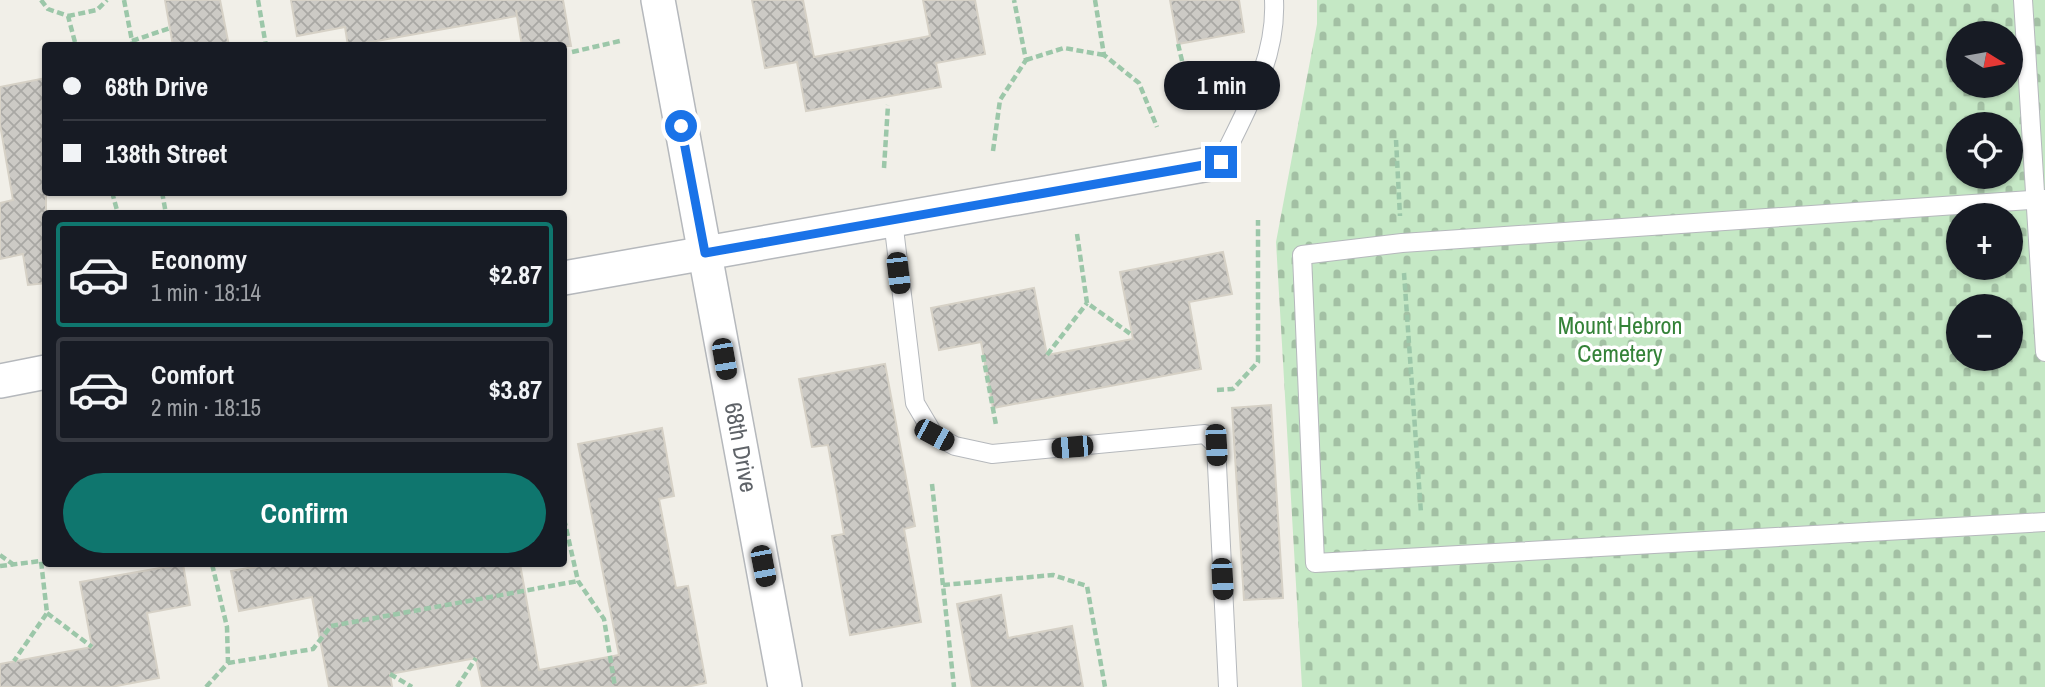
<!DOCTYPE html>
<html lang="en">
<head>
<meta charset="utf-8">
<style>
	:root { --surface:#171b24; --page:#242831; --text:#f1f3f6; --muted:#9ea1a6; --line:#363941; --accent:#0f766e }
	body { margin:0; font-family:"Archivo Narrow",sans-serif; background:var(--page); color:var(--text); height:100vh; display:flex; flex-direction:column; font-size:26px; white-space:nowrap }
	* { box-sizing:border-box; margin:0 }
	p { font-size:23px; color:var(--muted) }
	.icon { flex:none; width:38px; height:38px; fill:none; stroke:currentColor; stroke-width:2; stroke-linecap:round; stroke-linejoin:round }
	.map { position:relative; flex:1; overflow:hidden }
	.side { position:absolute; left:42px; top:210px; width:525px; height:357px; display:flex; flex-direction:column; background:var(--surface); border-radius:7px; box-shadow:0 2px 5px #0004 }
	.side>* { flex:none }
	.banner { position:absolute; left:42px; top:42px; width:525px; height:154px; border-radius:7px; box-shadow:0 2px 5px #0004; display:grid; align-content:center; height:154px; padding:0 21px; background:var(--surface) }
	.needle { width:46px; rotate:101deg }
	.controls { position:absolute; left:1946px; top:21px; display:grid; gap:14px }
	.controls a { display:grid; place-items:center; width:77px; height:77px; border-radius:50%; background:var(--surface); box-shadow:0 2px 5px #0004; font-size:35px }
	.end { position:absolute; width:32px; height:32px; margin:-16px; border:9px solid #1a73e8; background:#fff; box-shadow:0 0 0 4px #fff }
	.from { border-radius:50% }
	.bubble { position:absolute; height:49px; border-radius:24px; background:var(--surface); box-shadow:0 2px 5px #0004; font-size:23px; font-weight:700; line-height:49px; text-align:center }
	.car { position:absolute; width:21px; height:42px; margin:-21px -10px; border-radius:9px; box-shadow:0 0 5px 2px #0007; background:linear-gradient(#222 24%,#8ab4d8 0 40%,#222 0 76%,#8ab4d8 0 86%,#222 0) }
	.banner b { display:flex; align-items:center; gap:24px; height:66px; font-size:26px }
	.banner b+b { border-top:2px solid var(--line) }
	.banner i { width:18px; height:18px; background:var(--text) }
	ul { padding:12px 0 0; list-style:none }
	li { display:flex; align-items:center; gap:21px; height:105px; margin:0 14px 10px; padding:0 7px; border:4px solid var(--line); border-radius:7px }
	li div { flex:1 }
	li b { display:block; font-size:26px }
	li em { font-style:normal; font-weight:700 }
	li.on { border-color:var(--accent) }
	li>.icon { width:63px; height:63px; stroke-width:1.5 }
	.cta { display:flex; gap:14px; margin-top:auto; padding:14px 21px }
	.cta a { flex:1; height:80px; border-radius:42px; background:var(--accent); color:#fff; font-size:28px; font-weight:700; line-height:80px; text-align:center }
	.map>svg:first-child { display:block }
	.cemetery { fill:url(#cemetery-stones); fill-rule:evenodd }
	.building { fill:url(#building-cross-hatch); stroke:#d6d1c6; stroke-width:2 }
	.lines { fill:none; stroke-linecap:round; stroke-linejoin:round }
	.lane-casing { stroke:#b5b8bc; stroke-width:20 }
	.street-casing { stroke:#b5b8bc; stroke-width:36 }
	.path { stroke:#9cc7a9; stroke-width:4.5; stroke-dasharray:7 3.5; stroke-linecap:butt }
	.lane { stroke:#fff; stroke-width:18 }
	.street { stroke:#fff; stroke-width:33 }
	.route { stroke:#1a73e8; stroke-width:9 }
	.labels { text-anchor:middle; stroke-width:7; stroke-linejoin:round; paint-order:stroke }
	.park-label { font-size:24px; fill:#348238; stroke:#fff }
	.street-label { font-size:24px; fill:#5f6368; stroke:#fff }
</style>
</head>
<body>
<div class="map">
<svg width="2045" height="687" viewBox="0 0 2045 687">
	<defs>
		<pattern id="cemetery-stones" width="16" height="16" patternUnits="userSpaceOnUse" patternTransform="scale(1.75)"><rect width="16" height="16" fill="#c5e8c5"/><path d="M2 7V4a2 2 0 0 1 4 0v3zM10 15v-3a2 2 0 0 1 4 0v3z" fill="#a3c0a4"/></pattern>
		<pattern id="building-cross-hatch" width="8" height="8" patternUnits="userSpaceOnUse" patternTransform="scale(1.75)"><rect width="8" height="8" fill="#cccac5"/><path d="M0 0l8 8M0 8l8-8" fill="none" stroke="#a9a8a4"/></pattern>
	</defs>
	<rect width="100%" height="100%" fill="#f1efe8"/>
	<path class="cemetery" d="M1317,0H2045V687H1302L1276,242L1317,24ZM1958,33H2011V86H1958ZM1958,124H2011V177H1958ZM1958,215H2011V268H1958ZM1958,306H2011V359H1958Z"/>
	<g class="building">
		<path d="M165,0H220L229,46H173Z"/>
		<path d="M291,0H563L571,46H522L516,10L517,16L348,46L345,27L297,36Z"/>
		<path d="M752,0H803L814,57L930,36L923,0H975L985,54L936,63L941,87L806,111L797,62L765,68Z"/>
		<path d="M1170,0H1239L1244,32L1178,44Z"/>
		<path d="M46,78V283L28,285L23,254L0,259V203L13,200L0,124V87Z"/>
		<path d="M1223,252L1232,294L1189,302L1201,369L993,408L981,342L939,350L931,308L1034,288L1047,355L1133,339L1120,272Z"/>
		<path d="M885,364L915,526L904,529L921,622L850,635L832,536L844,534L828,445L812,447L799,379Z"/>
		<path d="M1271,405L1283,598L1244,600L1232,408Z"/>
		<path d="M662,428L674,496L659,499L676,588L688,586L706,683L686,687H482L476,658L390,674L392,687H329L312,597L239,611L231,571L270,564H520L539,670L619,655L578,444Z"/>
		<path d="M183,564L190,605L147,613L159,678L111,687H0V664L92,647L80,582Z"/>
		<path d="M1001,595L1008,638L1072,626L1083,687H972L957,604Z"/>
	</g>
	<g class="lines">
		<g class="lane-casing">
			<g id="lane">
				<path d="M2023,0L2045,352"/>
				<path d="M1221,162C1246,110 1277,59 1274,0"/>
				<path d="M2045,199L1402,243L1302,255L1315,563L2045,522"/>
				<path d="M893,220L915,403L934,435L955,446L992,454L1205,434L1216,445L1228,687"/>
			</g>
		</g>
		<g class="street-casing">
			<g id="street">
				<path id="s1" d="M658,0L785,687"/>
				<path d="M564,278L1221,162"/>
				<path d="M0,381L46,372"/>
			</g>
		</g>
		<g class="path">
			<path d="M41,0L48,9L68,16L76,46"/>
			<path d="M124,0L133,46"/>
			<path d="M258,0L266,46"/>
			<path d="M1095,0L1104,55L1139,83L1157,127"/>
			<path d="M68,16L97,10L107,0"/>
			<path d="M132,41L170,28"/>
			<path d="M1178,44L1191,98"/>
			<path d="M572,52L620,41"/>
			<path d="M1026,60L1064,48L1104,55"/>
			<path d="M1396,140L1400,216"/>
			<path d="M993,151L1000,100L1026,60L1014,0"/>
			<path d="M884,168L888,105"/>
			<path d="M112,192L118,214"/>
			<path d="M162,192L166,214"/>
			<path d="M1077,234L1087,303L1132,335"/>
			<path d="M1404,273L1421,513"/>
			<path d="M983,355L996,425"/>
			<path d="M1047,355L1087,303"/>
			<path d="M1217,390L1233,389L1258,362V220"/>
			<path d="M932,484L954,687"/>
			<path d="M564,519L578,581L604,619L615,687"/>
			<path d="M0,555L14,565"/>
			<path d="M0,566L41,561L47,613L14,661"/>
			<path d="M943,585L1053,575L1087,586L1105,687"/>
			<path d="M47,613L92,647"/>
			<path d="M228,663L313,649L331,626L578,581"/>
			<path d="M390,674L412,687"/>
			<path d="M206,687L228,663L227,627L212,564"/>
			<path d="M457,687L476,658"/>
		</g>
		<use href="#lane" class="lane"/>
		<use href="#street" class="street"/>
	</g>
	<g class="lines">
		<path class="route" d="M681,126L705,253L1221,162"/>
	</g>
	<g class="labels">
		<g class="park-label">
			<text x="1620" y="334">Mount Hebron<tspan x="1620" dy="28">Cemetery</tspan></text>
		</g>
		<g class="street-label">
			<text dy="8" stroke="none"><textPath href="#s1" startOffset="455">68th Drive</textPath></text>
		</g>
	</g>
</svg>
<div class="controls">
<a><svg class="needle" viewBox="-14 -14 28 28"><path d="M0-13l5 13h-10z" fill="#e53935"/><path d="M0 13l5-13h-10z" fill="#9ea1a6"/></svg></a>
<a><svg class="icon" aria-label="locate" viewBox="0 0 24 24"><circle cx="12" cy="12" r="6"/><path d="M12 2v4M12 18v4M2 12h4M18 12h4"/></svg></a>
<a>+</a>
<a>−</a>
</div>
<i class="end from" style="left:681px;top:126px"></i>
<i class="end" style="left:1221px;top:162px"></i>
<div class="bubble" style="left:1164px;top:61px;width:116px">1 min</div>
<i class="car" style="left:898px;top:273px;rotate:173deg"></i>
<i class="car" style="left:724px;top:359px;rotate:170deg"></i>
<i class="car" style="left:934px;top:435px;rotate:118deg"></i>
<i class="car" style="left:1216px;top:445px;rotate:177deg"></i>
<i class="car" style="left:1072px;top:447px;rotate:265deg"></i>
<i class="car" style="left:763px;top:566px;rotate:169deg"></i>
<i class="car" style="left:1222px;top:579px;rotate:177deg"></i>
<div class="banner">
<b><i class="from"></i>68th Drive</b>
<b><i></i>138th Street</b>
</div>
<section class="side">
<ul>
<li class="on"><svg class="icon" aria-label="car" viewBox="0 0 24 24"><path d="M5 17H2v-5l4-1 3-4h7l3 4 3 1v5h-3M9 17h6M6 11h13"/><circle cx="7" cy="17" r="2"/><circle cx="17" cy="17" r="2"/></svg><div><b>Economy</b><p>1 min · 18:14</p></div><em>$2.87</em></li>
<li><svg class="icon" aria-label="car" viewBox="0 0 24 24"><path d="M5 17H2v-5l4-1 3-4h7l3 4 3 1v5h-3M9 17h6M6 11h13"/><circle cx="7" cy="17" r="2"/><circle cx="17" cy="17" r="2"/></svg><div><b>Comfort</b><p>2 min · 18:15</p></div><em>$3.87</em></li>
</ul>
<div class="cta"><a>Confirm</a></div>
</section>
</div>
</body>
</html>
